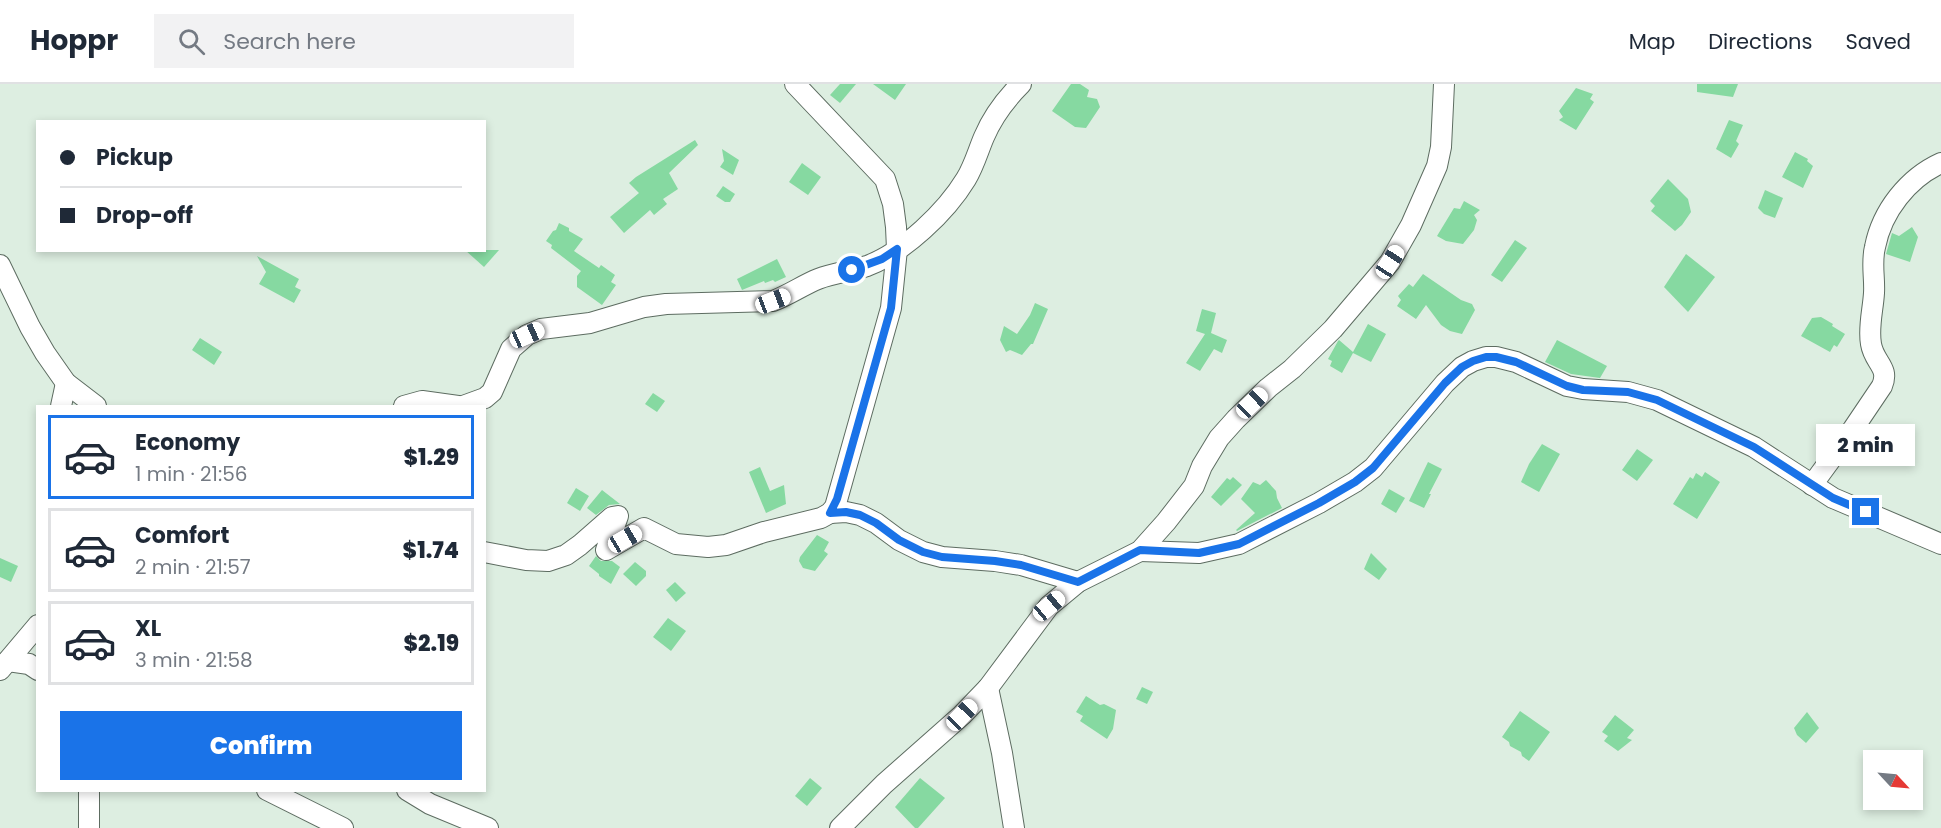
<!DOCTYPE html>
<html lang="en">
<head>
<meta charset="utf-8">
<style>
	:root { --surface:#fff; --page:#f2f2f3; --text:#1f2937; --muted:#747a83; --line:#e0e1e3; --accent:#1a73e8 }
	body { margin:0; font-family:Poppins,sans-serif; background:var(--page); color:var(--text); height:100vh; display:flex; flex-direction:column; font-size:22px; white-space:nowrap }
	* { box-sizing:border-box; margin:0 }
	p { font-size:20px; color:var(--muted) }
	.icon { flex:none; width:33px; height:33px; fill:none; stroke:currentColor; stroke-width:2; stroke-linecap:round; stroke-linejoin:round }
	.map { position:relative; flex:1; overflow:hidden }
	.drawer { position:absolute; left:36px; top:321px; width:450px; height:387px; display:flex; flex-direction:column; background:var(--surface); border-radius:0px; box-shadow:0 3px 9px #0003 }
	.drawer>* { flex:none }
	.banner { position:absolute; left:36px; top:36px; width:450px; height:132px; border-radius:0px; box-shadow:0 3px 9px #0003; display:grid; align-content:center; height:132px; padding:0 24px; background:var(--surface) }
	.needle { width:39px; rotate:116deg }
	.controls { position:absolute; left:1863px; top:666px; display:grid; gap:12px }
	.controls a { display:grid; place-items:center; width:60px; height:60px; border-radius:0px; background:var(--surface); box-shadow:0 3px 9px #0003; font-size:30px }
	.end { position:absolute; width:27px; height:27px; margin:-14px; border:8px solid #1a73e8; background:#fff; box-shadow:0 0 0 3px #fff }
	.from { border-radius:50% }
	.bubble { position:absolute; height:42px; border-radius:0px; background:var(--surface); box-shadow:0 3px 9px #0003; font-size:20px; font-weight:800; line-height:42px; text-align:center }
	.car { position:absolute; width:18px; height:36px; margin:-18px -9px; border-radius:8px; box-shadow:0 0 4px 2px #0007; background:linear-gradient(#fff 24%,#345 0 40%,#fff 0 76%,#345 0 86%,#fff 0) }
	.banner b { display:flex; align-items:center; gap:21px; height:57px; font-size:22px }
	.banner b+b { border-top:2px solid var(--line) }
	.banner i { width:15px; height:15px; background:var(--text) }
	ul { padding:10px 0 0; list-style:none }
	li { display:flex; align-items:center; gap:18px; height:84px; margin:0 12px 9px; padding:0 12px; border:3px solid var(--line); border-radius:0px }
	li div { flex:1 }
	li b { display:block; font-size:22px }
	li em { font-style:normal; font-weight:800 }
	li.current { border-color:var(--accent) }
	li>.icon { width:54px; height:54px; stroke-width:1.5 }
	.action { display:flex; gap:12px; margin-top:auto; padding:12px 24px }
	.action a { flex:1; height:69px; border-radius:0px; background:var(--accent); color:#fff; font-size:24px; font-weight:800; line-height:69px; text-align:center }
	header { display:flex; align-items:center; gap:36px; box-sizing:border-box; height:84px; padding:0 30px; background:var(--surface); border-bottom:2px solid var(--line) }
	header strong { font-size:28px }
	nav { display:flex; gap:33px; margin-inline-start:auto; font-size:21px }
	.search { width:420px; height:54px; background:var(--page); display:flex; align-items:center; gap:15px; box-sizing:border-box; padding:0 21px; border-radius:0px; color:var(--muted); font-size:22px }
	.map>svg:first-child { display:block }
	.building { fill:#86d9a1 }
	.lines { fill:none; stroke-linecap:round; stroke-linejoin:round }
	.street-casing { stroke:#5d6c61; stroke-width:22 }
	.street { stroke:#fff; stroke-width:20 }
	.route { stroke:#1a73e8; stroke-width:8 }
</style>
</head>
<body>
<header>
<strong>Hoppr</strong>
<div class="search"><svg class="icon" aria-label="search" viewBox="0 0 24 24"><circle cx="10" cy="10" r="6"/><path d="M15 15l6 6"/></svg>Search here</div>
<nav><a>Map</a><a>Directions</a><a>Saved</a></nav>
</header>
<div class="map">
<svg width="1941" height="744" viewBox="0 0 1941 744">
	<rect width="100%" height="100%" fill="#ddeee1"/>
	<g class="building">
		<path d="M840,0H856L840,19L830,11Z"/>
		<path d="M873,0H906L895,16Z"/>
		<path d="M1071,0H1080L1089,6L1087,13L1097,15L1100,23L1086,44L1075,43L1052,27Z"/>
		<path d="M1697,0H1738L1733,13L1697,8Z"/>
		<path d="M1576,4L1593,10L1590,15L1594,18L1576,46L1559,36L1563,33L1559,27Z"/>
		<path d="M1729,36L1743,41L1736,57L1739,60L1731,74L1716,65Z"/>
		<path d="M695,56L698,61L669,89L678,105L663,115L667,120L654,131L650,126L624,149L610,133L639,109L629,99L636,93Z"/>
		<path d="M722,65L739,76L733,91L720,83L724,77Z"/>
		<path d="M1795,68L1808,75L1807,77L1813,82L1803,104L1782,93Z"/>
		<path d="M802,79L821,93L808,111L789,98Z"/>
		<path d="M1668,95L1688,115L1691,128L1682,141L1675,147L1651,127L1655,122L1650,117Z"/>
		<path d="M723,102L735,110L730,118H725L716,112Z"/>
		<path d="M1765,106L1783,114L1775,134L1764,130L1758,124Z"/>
		<path d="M1464,117L1480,126L1474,131L1477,136L1474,146L1463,160L1446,157L1437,152L1454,124L1460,125Z"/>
		<path d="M559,139L569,144V147L583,155L574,167L599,184L601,181L615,191L611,198L616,201L602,221L577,203V192L581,187L551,164L552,161L546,157L553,147L556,146Z"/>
		<path d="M1912,143L1918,153L1910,178L1886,170L1892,149L1899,152Z"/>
		<path d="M1515,156L1527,164L1502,198L1491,191Z"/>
		<path d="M465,166H499L484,183Z"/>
		<path d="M1686,170L1715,193L1688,228L1664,203Z"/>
		<path d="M257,172L299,195L295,203L301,206L294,219L259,200L266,188Z"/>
		<path d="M777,175L786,193L775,198L773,196L765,199L764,197L742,206L737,195Z"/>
		<path d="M1423,190L1461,216L1472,220L1475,226L1462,250L1450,247L1441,241L1426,221L1416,235L1397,222L1401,216L1398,212L1409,200L1413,203Z"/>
		<path d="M1035,219L1048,225L1033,260H1031L1022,271L1010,266L1006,268L1000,256L1004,242L1017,250L1030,231Z"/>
		<path d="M1202,225L1216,229L1211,249L1227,256L1222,269L1214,265L1200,287L1186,279L1205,250L1196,247Z"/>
		<path d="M1821,233L1833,240L1832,242L1845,250L1837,263L1834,261L1830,268L1801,252L1812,234Z"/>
		<path d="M1368,240L1386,250L1371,278L1353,269L1342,289L1330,282L1332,277L1328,275L1338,257L1339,256L1353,268Z"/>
		<path d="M200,254L222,268L214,281L192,266Z"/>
		<path d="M1557,256L1607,282L1600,294L1571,290L1545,278Z"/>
		<path d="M653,309L665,317L657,328L645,320Z"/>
		<path d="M1542,360L1560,370L1539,408L1521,398L1529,380Z"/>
		<path d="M1637,365L1653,376L1637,397L1622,386Z"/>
		<path d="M1428,378L1442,385L1429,410H1431L1424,424L1409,417Z"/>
		<path d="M760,383L770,407L784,401L786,420L766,429L749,388Z"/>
		<path d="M1705,388L1720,398L1697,435L1673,420L1690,393L1693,395L1696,389L1702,393Z"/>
		<path d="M1233,393L1242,401L1221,422L1211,413L1227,394L1230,396Z"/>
		<path d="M1266,396L1276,407L1277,414L1282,424L1237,447L1236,446L1255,429L1241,415L1253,398L1260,401Z"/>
		<path d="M576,404L589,412L580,427L567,419Z"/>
		<path d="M1389,405L1405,414L1396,429L1381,420Z"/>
		<path d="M602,406L620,420L609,421L596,431L587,424Z"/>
		<path d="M817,451L829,458L824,467L828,470L815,487L803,484L799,477L800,473Z"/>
		<path d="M1371,469L1387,485L1379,496L1364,485Z"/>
		<path d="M596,472L601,477H612L620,483L611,500L599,492V490L589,482Z"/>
		<path d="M0,474L18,482L11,498L0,493Z"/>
		<path d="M635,478L646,487V492L636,502L623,490Z"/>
		<path d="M675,498L686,509L676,518L666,506Z"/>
		<path d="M668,534L686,547L671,567L653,553Z"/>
		<path d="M1142,603L1153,608L1147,620L1136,615Z"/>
		<path d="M1086,612L1100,621L1104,620L1116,626L1113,645L1107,655L1080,637L1083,632L1076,628Z"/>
		<path d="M1520,627L1550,648L1529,677L1522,672L1521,668L1510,662L1509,658L1502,653Z"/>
		<path d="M1807,628L1819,644L1806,659L1797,651L1794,644Z"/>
		<path d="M1615,631L1634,646L1627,654L1632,656L1618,667L1604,657L1608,652L1602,648Z"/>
		<path d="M810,694L822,704L807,722L795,712Z"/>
		<path d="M920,694L945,714L918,744H915L895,723Z"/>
	</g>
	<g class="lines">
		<g class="street-casing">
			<g id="street">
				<path d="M0,181L30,243L45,269L66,299L96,322"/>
				<path d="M61,322L66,299"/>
				<path d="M404,322L422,317L458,322"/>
				<path d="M463,322L485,314L492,308L511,265L527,251L541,245L590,239L644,223L666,220L773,217C789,211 803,201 818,195C834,189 852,187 867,182C904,168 946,128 966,95C974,82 978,67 984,53C992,34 1007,14 1021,0"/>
				<path d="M1812,401L1853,345L1882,302C1890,283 1874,279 1871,260C1868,243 1873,226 1874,209C1875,194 1871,179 1875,163C1882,127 1908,94 1941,79"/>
				<path d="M830,429L846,428L860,431L876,439L899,456L923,468L942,473L995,477L1021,481L1078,498"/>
				<path d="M1140,467L1199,469L1239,460L1319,419L1355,398L1373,384L1445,299L1462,283L1473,277L1486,273H1496L1516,278L1567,302L1583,305L1628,308L1657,316L1754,363L1833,414L1941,460"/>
				<path d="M484,468L526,476L548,477L566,471L580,461L612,433L618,432L606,466L644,444L676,460L708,463L726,461L764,448L821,434L830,429L835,423L891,224L897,165L896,143L893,120L885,95L795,0"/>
				<path d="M8,577L29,580L38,586"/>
				<path d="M0,586L38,541"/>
				<path d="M988,604L1002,669L1014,744"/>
				<path d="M267,706L343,744"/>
				<path d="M407,706L430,720L488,744"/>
				<path d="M89,744V706"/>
				<path d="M840,744L884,700L962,631L988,604L1049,522L1078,498L1140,467L1166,438L1194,402L1202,382L1219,354L1236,335L1268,304L1292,285L1333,245L1390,178L1411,141L1437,82L1441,63L1444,0"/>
			</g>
		</g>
		<use href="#street" class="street"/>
	</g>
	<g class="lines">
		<path class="route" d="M852,186L882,175L897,165L891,224L837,415L830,429L846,428L860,431L876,439L899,456L923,468L942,473L995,477L1021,481L1078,498L1140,466L1199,469L1239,460L1319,419L1355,398L1373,384L1445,299L1462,283L1473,277L1486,273H1496L1516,278L1567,302L1583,306L1628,308L1657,316L1754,363L1833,414L1866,428"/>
	</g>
</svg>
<div class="controls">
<a><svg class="needle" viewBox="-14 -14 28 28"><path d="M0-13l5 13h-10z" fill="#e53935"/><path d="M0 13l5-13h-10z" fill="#747a83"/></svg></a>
</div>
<i class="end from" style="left:852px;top:186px"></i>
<i class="end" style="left:1866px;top:428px"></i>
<div class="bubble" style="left:1816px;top:340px;width:99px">2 min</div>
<i class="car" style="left:1390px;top:178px;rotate:33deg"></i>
<i class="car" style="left:773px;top:217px;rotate:69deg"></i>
<i class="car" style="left:527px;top:251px;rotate:66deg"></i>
<i class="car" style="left:1252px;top:319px;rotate:46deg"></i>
<i class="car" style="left:625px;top:455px;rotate:60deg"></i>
<i class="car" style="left:1049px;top:522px;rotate:50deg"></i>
<i class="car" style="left:962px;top:631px;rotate:44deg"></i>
<div class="banner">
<b><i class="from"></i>Pickup</b>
<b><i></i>Drop-off</b>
</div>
<section class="drawer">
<ul>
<li class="current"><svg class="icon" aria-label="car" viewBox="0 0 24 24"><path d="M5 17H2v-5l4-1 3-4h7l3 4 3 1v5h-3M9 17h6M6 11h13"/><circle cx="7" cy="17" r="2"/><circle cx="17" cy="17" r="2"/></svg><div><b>Economy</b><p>1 min · 21:56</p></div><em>$1.29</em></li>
<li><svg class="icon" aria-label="car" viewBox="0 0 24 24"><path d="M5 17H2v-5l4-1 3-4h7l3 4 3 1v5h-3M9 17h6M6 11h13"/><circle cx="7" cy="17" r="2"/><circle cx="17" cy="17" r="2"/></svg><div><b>Comfort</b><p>2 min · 21:57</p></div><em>$1.74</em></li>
<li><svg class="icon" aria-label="car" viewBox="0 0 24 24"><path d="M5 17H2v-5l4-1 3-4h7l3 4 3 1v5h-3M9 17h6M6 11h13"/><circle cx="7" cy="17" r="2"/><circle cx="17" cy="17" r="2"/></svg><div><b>XL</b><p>3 min · 21:58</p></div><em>$2.19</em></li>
</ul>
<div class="action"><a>Confirm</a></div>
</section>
</div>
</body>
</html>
